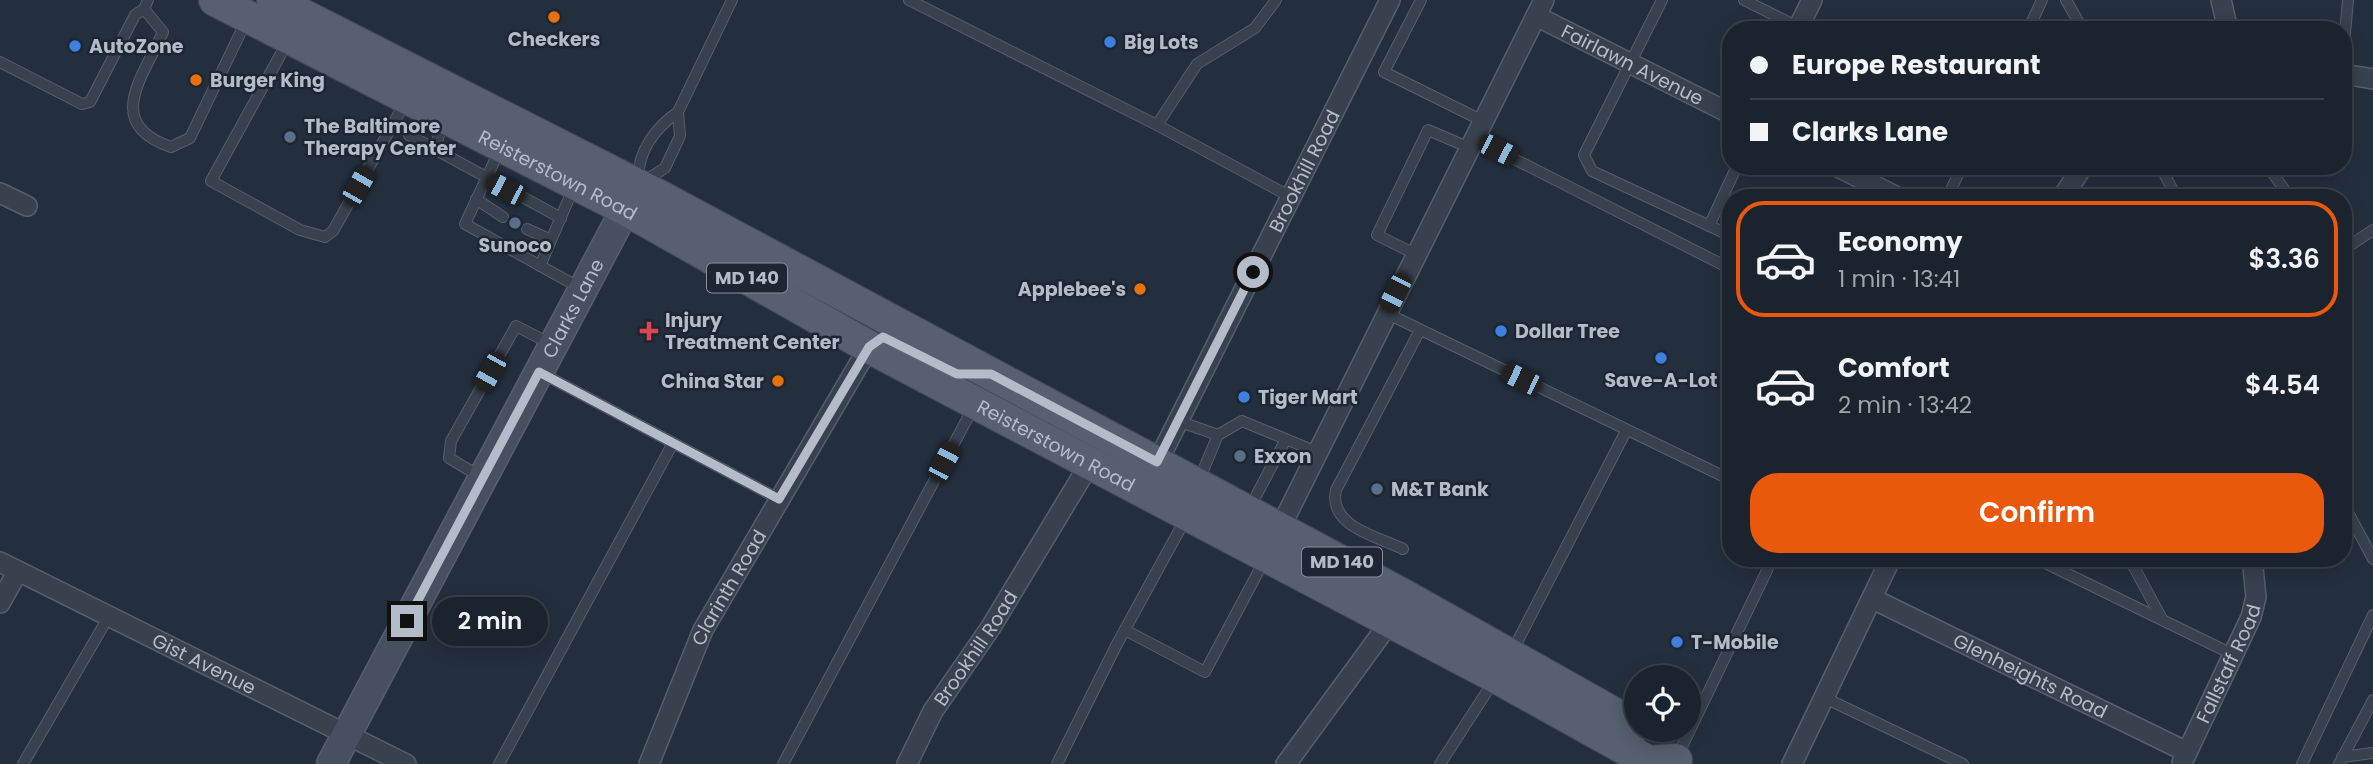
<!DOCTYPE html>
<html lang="en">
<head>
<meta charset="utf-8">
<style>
	:root { --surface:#1b232e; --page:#242b36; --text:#f1f3f6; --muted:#a0a4aa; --line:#39404a; --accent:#ea580c }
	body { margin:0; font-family:Poppins,sans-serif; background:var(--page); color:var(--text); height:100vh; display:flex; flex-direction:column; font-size:26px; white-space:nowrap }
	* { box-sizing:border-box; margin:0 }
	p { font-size:23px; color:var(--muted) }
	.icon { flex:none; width:38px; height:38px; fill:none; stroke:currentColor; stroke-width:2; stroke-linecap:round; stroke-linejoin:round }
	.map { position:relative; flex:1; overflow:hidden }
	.sheet { position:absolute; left:1722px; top:189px; width:630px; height:378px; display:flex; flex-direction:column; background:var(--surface); border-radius:28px; box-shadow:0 4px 18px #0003,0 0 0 2px var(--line) }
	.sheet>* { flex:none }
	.top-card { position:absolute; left:1722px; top:21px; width:630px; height:154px; border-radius:28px; box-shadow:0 4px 18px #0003,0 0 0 2px var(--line); display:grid; align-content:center; height:154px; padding:0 28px; background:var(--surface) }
	.controls { position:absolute; left:1624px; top:665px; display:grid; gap:14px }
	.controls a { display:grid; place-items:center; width:77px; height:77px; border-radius:50%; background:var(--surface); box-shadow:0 4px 18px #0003,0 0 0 2px var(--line); font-size:35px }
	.end { position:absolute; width:32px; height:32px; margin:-16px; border:9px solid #b4bcc9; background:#111; box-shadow:0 0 0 4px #111 }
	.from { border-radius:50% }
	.bubble { position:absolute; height:49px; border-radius:24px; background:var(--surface); box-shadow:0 4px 18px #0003,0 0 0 2px var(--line); font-size:23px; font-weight:600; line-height:49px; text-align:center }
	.car { position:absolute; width:21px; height:42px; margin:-21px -10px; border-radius:9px; box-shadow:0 0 5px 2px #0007; background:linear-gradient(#222 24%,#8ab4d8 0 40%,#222 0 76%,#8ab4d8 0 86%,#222 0) }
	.top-card b { display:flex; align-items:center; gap:24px; height:66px; font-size:26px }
	.top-card b+b { border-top:2px solid var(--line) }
	.top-card i { width:18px; height:18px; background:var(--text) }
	ul { padding:12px 0 0; list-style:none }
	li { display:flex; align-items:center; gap:21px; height:116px; margin:0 14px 10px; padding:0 14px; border:4px solid transparent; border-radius:28px }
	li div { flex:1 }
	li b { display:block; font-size:26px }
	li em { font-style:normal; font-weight:600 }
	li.active { border-color:var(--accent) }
	li>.icon { width:63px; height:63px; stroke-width:1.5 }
	.button { display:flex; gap:14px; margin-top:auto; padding:14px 28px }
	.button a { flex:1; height:80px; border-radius:28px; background:var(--accent); color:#fff; font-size:28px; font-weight:600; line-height:80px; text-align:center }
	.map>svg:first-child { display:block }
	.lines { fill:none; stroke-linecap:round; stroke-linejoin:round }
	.lane-casing { stroke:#565f6c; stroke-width:12 }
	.street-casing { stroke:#565f6c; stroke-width:22 }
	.secondary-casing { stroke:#565f6c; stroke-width:31 }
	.primary-casing { stroke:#414a57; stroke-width:34 }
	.lane { stroke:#38414e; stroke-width:10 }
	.street { stroke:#38414e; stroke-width:19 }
	.secondary { stroke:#465061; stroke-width:28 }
	.primary { stroke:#56606e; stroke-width:32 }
	.route { stroke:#b4bcc9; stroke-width:9 }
	.food-dot { fill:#e8710a; stroke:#1d2633; stroke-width:2.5 }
	.shop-dot { fill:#3f7fe0; stroke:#1d2633; stroke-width:2.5 }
	.service-dot { fill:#5c6f8a; stroke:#1d2633; stroke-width:2.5 }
	.health-dot { fill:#e0444e; stroke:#1d2633; stroke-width:2.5 }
	.labels { text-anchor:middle; stroke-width:5; stroke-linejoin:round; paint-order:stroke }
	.shield { fill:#1d2633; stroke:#878f9c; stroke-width:2 }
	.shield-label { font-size:18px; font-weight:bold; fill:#b4bcc9 }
	.poi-label { font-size:19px; font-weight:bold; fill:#b4bcc9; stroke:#1d2633; text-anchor:start }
	.street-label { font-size:19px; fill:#b4bcc9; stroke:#1d2633 }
</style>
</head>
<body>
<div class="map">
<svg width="2373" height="764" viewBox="0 0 2373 764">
	<rect width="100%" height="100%" fill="#242f3e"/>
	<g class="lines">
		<g class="lane-casing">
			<g id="lane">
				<path d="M909,0L1157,125L1291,197"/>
				<path d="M1421,0L1384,72L1483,121"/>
				<path d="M1662,0L1584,155L1592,171L1731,236"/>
				<path d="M1744,0L1800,28"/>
				<path d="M2066,0L2083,30"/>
				<path d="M144,9L163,32C143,77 103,124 171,147L190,138L246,21"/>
				<path d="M2028,30L2042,0"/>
				<path d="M288,41L211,181L300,230L325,237L333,231L406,101"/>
				<path d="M2343,56L2348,0"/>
				<path d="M0,62L82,104L90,102L135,15L144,9L148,0"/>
				<path d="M1157,125L1197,64L1255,28L1276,0"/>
				<path d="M409,135L561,218"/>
				<path d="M1475,139L1731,269"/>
				<path d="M500,149L465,224L582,289"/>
				<path d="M434,150L444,121"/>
				<path d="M2160,166L2177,198"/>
				<path d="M2268,166L2290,198"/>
				<path d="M638,180C638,151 655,128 678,112"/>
				<path d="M643,182L665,168L680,136L678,112L732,0"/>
				<path d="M1947,198L1962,166"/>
				<path d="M476,199L503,217"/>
				<path d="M1709,226L1737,166"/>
				<path d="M527,229L551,240"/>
				<path d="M2343,250L2373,230"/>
				<path d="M1415,254L1377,235L1428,130L1470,148"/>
				<path d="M540,266L573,189"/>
				<path d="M1386,313L1731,480"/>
				<path d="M543,374L779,499"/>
				<path d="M1178,421L1218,435L1242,421L1317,452"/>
				<path d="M479,476L449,458L451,441L516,326L553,345"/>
				<path d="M1199,480L1218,435"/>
				<path d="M2343,503L2373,559"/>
				<path d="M1249,509L1285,441"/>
				<path d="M1403,549C1376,536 1328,526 1336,490L1420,330"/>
				<path d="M2035,558L2234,655"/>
				<path d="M2129,558L2162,619"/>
				<path d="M1125,630L1205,672L1264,561"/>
				<path d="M1512,652L1626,431"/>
				<path d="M1825,698L1963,764"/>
				<path d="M1677,757L1773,558"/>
				<path d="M2342,757L2373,753"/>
				<path d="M23,764L109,616"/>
				<path d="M499,764L673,443"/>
				<path d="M783,764L974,406"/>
				<path d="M1057,764L1117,644L1186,518"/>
				<path d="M1440,764L1495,679"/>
				<path d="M2302,764L2373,615"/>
				<path d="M2339,764L2373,700"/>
			</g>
		</g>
		<g class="street-casing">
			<g id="street">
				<path d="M2221,0L2228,30"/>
				<path id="s1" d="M1536,16L1731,114"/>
				<path d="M1797,30L1812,0"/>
				<path d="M2343,74L2373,79"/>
				<path d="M1836,166L1899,198"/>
				<path d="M0,193L27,206"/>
				<path d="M2062,198L2083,166"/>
				<path id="s2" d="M1153,471L1390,0"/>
				<path d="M1275,538L1544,0"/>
				<path id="s3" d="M0,562L406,764"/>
				<path id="s4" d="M1873,599L2187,752"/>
				<path d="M0,603L18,571"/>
				<path id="s5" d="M2182,763L2251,617L2256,597L2252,558"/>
				<path id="s6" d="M649,764L703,630L869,347"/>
				<path id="s7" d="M907,764L933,711L991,627L1090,463"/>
				<path d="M1286,764L1390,622"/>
				<path d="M1792,764L1891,558"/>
			</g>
		</g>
		<g class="secondary-casing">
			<g id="secondary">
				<path id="s8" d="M331,764L635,191"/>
			</g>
		</g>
		<g class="primary-casing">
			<g id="primary">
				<path id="s9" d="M215,0L625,209L869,347L1496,677L1649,762L1676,760"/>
				<path d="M273,0L663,198L1405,596L1636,726"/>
			</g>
		</g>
		<use href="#lane" class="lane"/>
		<use href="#street" class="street"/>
		<use href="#secondary" class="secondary"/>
		<use href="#primary" class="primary"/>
	</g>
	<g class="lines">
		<path class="route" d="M407,621L539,372L779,499L869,347L883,337L957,374H991L1157,462L1253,272"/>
	</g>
	<g class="food-dot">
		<circle cx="554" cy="17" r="7"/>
		<circle cx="196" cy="80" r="7"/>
		<circle cx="1140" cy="289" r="7"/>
		<circle cx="778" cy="381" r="7"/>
	</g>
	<g class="shop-dot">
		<circle cx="1110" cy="42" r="7"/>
		<circle cx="75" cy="46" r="7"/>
		<circle cx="1501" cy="331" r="7"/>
		<circle cx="1661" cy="358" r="7"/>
		<circle cx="1244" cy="397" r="7"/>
		<circle cx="1677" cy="642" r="7"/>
	</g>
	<g class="service-dot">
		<circle cx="290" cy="137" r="7"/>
		<circle cx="515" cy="223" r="7"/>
		<circle cx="1240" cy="456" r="7"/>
		<circle cx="1377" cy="489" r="7"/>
	</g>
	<path class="health-dot" d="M645.5 320.5h7v7h7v7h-7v7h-7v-7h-7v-7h7z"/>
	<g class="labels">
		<g class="shield">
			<rect x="707" y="263.5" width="80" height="29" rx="5"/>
			<rect x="1302" y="547.5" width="80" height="29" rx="5"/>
		</g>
		<g class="shield-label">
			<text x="747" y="284">MD 140</text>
			<text x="1342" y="568">MD 140</text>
		</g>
		<g class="poi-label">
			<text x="554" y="46" text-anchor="middle">Checkers</text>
			<text x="1124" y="49">Big Lots</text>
			<text x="89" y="53">AutoZone</text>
			<text x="210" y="87">Burger King</text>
			<text x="304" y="133">The Baltimore<tspan x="304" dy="22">Therapy Center</tspan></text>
			<text x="515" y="252" text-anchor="middle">Sunoco</text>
			<text x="1126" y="296" text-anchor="end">Applebee's</text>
			<text x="665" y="327">Injury<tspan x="665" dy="22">Treatment Center</tspan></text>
			<text x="1515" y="338">Dollar Tree</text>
			<text x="1661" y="387" text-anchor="middle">Save-A-Lot</text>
			<text x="764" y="388" text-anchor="end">China Star</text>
			<text x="1258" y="404">Tiger Mart</text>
			<text x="1254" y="463">Exxon</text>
			<text x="1391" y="496">M&amp;T Bank</text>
			<text x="1691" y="649">T-Mobile</text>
		</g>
		<g class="street-label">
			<text dy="7" stroke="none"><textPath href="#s1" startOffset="108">Fairlawn Avenue</textPath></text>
			<text dy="7" stroke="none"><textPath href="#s2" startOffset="336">Brookhill Road</textPath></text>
			<text dy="7" stroke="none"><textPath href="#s9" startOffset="385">Reisterstown Road</textPath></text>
			<text dy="7" stroke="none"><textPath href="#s8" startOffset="516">Clarks Lane</textPath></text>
			<text dy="7" stroke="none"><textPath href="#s9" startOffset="952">Reisterstown Road</textPath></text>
			<text dy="7" stroke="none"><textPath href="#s6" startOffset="194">Clarinth Road</textPath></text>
			<text dy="7" stroke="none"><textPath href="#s7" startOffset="135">Brookhill Road</textPath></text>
			<text dy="7" stroke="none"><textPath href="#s3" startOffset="228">Gist Avenue</textPath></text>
			<text dy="7" stroke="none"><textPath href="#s5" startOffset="110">Fallstaff Road</textPath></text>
			<text dy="7" stroke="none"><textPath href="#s4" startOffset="175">Glenheights Road</textPath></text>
		</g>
	</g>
</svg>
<div class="controls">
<a><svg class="icon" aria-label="locate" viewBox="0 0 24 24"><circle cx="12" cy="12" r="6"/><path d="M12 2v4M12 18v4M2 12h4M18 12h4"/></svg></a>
</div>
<i class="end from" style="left:1253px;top:272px"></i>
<i class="end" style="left:407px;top:621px"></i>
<div class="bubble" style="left:432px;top:597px;width:116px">2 min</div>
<i class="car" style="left:1498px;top:150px;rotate:117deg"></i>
<i class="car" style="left:358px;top:186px;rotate:30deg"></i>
<i class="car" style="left:505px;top:189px;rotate:297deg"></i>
<i class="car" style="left:1395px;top:293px;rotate:207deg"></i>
<i class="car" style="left:490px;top:372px;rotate:209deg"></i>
<i class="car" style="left:1521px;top:379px;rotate:296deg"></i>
<i class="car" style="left:944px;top:462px;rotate:28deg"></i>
<div class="top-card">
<b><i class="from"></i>Europe Restaurant</b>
<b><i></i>Clarks Lane</b>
</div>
<section class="sheet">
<ul>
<li class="active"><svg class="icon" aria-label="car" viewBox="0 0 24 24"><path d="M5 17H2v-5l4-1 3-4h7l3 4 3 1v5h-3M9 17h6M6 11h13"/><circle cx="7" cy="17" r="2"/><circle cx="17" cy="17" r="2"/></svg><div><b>Economy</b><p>1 min · 13:41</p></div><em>$3.36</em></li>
<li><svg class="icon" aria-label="car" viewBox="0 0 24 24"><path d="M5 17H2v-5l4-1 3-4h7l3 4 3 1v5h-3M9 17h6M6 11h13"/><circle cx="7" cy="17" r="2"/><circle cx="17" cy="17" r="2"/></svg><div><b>Comfort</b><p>2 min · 13:42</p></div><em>$4.54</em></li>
</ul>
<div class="button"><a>Confirm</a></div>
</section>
</div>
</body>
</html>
